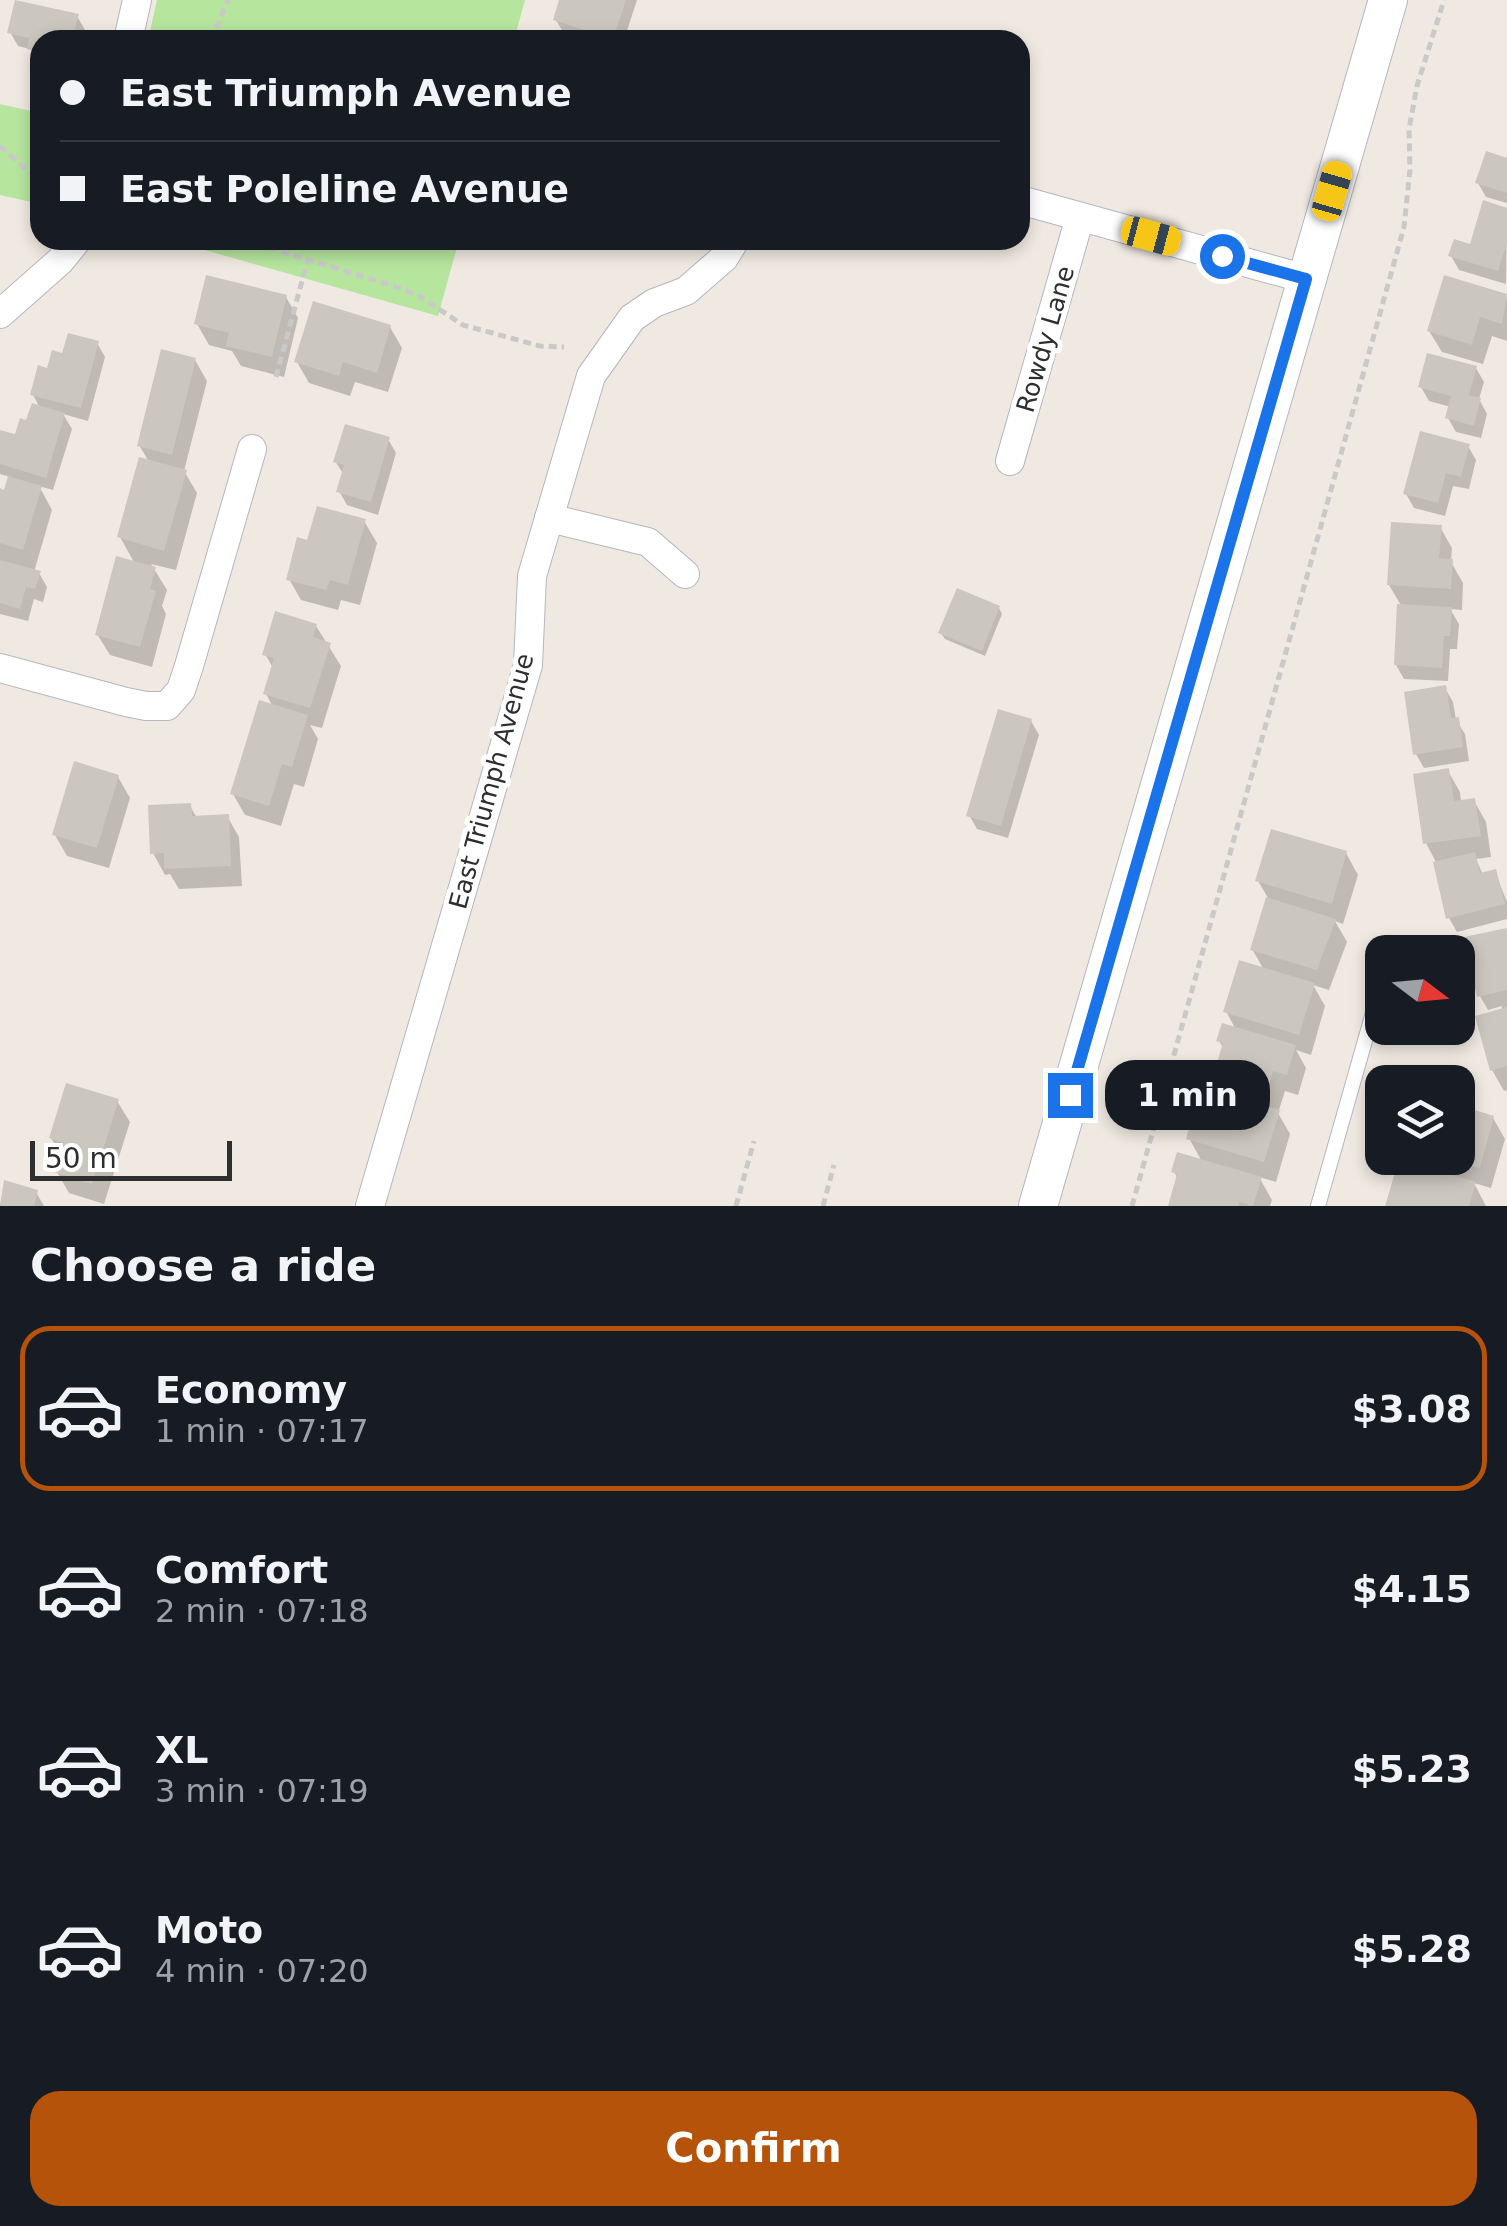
<!DOCTYPE html>
<html lang="en">
<head>
<meta charset="utf-8">
<style>
	:root { --surface:#171b24; --page:#242831; --text:#f1f3f6; --muted:#9ea1a6; --line:#363941; --accent:#b45309 }
	body { margin:0; font-family:"DejaVu Sans",sans-serif; background:var(--page); color:var(--text); height:100vh; display:flex; flex-direction:column; font-size:38px; white-space:nowrap }
	* { box-sizing:border-box; margin:0 }
	p { font-size:32px; color:var(--muted) }
	.icon { flex:none; width:55px; height:55px; fill:none; stroke:currentColor; stroke-width:2; stroke-linecap:round; stroke-linejoin:round }
	.map { position:relative; height:1206px; overflow:hidden }
	.panel { display:flex; flex-direction:column; background:var(--surface); flex:1 }
	.panel>* { flex:none }
	.hud { position:absolute; left:30px; top:30px; width:1000px; height:220px; border-radius:30px; box-shadow:0 5px 15px #0003; display:grid; align-content:center; height:220px; padding:0 30px; background:var(--surface) }
	.needle { width:65px; rotate:106deg }
	.buttons { position:absolute; left:1365px; top:935px; display:grid; gap:20px }
	.buttons a { display:grid; place-items:center; width:110px; height:110px; border-radius:20px; background:var(--surface); box-shadow:0 5px 15px #0003; font-size:50px }
	.scale { position:absolute; left:30px; bottom:25px; width:202px; box-sizing:border-box; padding-left:10px; border:5px solid #2e2e2e; border-top:0; font-size:28px; line-height:35px; white-space:nowrap; color:#2e2e2e; -webkit-text-stroke:8px #fff; paint-order:stroke }
	.end { position:absolute; width:45px; height:45px; margin:-22px; border:12px solid #1a73e8; background:#fff; box-shadow:0 0 0 5px #fff }
	.from { border-radius:50% }
	.bubble { position:absolute; height:70px; border-radius:30px; background:var(--surface); box-shadow:0 5px 15px #0003; font-size:32px; font-weight:600; line-height:70px; text-align:center }
	.car { position:absolute; width:30px; height:60px; margin:-30px -15px; border-radius:12px; box-shadow:0 0 8px 2px #0007; background:linear-gradient(#f5c518 24%,#345 0 40%,#f5c518 0 76%,#345 0 86%,#f5c518 0) }
	.hud b { display:flex; align-items:center; gap:35px; height:95px; font-size:38px }
	.hud b+b { border-top:2px solid var(--line) }
	.hud i { width:25px; height:25px; background:var(--text) }
	ul { padding:0; list-style:none }
	li { display:flex; align-items:center; gap:30px; height:165px; margin:0 20px 15px; padding:0 10px; border:5px solid transparent; border-radius:30px }
	li div { flex:1 }
	li b { display:block; font-size:38px }
	li em { font-style:normal; font-weight:600 }
	li.on { border-color:var(--accent) }
	li>.icon { width:90px; height:90px; stroke-width:1.5 }
	h2 { padding:0 30px; font-size:45px; line-height:120px }
	.primary-button { display:flex; gap:20px; margin-top:auto; padding:20px 30px }
	.primary-button a { flex:1; height:115px; border-radius:30px; background:var(--accent); color:#fff; font-size:40px; font-weight:600; line-height:115px; text-align:center }
	.map>svg:first-child { display:block }
	.green { fill:#b6e59e }
	.shadow { fill:#0003 }
	.building { fill:#cbc7bf }
	.lines { fill:none; stroke-linecap:round; stroke-linejoin:round }
	.service-casing { stroke:#b4b7c1; stroke-width:16 }
	.minor-casing { stroke:#b4b7c1; stroke-width:30 }
	.secondary-casing { stroke:#b4b7c1; stroke-width:40 }
	.path { stroke:#c9c9c9; stroke-width:5; stroke-dasharray:8 5; stroke-linecap:butt }
	.service { stroke:#fff; stroke-width:14 }
	.minor { stroke:#fff; stroke-width:28 }
	.secondary { stroke:#fff; stroke-width:38 }
	.route { stroke:#1a73e8; stroke-width:12 }
	.labels { text-anchor:middle; stroke-width:10; stroke-linejoin:round; paint-order:stroke }
	.street-label { font-size:25px; fill:#2e2e2e; stroke:#fff }
</style>
</head>
<body>
<div class="map">
<svg width="1507" height="1206" viewBox="0 0 1507 1206">
	<rect width="100%" height="100%" fill="#efe9e1"/>
	<g class="green">
		<path d="M157,0H525L514,40H148Z"/>
		<path d="M0,104L40,113V204L0,195Z"/>
		<path d="M169,240H459L438,316Z"/>
	</g>
	<g class="shadow">
		<path d="M562,0H637L624,40H583L564,34L556,20Z"/>
		<path d="M77,16L85,30L82,40H40V63L30,49L18,46L10,32Z"/>
		<path d="M1507,160V203L1486,197L1478,183Z"/>
		<path d="M1507,210L1506,284L1459,270L1451,256L1472,247Z"/>
		<path d="M1445,278L1507,297V341L1492,336L1483,364L1442,352L1429,331Z"/>
		<path d="M286,297L298,318L284,377L241,366L232,351L209,345L197,324Z"/>
		<path d="M390,327L402,348L388,392L355,382L350,396L309,383L297,362Z"/>
		<path d="M97,343L105,357L88,421L63,414L72,429L53,490L39,486L52,510L34,572L39,573L47,587L43,602L34,599L28,621L0,614V491L6,493L10,477L0,474V432L17,438L40,408L33,395L49,371L64,356Z"/>
		<path d="M195,360L207,381L184,471L197,493L176,570L151,564L167,590L162,606L166,614L152,667L110,655L97,634L135,564L120,537L149,462L139,445Z"/>
		<path d="M1476,368L1484,382L1479,399L1487,414L1481,438L1456,432L1448,418L1451,407L1429,401L1421,387Z"/>
		<path d="M388,439L396,453L378,515L347,505L339,491L344,475L335,461Z"/>
		<path d="M1468,446L1476,460L1469,489L1453,486L1445,516L1414,508L1406,494Z"/>
		<path d="M364,521L377,543L360,605L341,600L338,610L301,600L289,579L309,543Z"/>
		<path d="M1440,527L1452,548L1451,562L1463,583L1462,610L1450,609L1459,624L1457,649H1450L1448,681L1404,679L1396,665L1402,607L1389,585Z"/>
		<path d="M999,608L1002,614L985,656L945,639L941,633Z"/>
		<path d="M316,626L341,666L322,728L310,725L318,739L304,787L294,784L281,826L245,815L233,794L273,707L266,694L273,668L265,654Z"/>
		<path d="M1445,688L1453,702L1456,720L1465,734L1469,761L1424,768L1416,754Z"/>
		<path d="M1031,721L1039,735L1008,838L977,829L969,815Z"/>
		<path d="M1448,771L1460,792L1461,803L1474,801L1486,822L1491,857L1476,859L1483,875L1495,872L1507,902V919L1457,932L1449,918L1437,864L1426,843Z"/>
		<path d="M118,777L130,798L109,868L67,856L55,835Z"/>
		<path d="M190,806L197,818L227,816L239,837L242,886L179,889L170,874L165,875L153,853Z"/>
		<path d="M1346,853L1358,875L1343,924L1335,921L1347,942L1329,990L1313,985L1325,1006L1311,1055L1296,1050L1306,1068L1298,1095L1285,1091L1278,1113L1290,1134L1276,1182L1259,1177L1272,1200L1270,1206H1171L1178,1179L1174,1172L1202,1162L1189,1138L1229,1098L1216,1075L1224,1049L1219,1041L1236,1030L1226,1011L1264,970L1252,949L1268,898L1258,881Z"/>
		<path d="M1507,931V1090L1504,1091L1492,1070L1502,1006L1488,1010L1480,996Z"/>
		<path d="M117,1101L130,1122L104,1204L69,1193L57,1172L62,1156L51,1138Z"/>
		<path d="M1458,1108L1493,1118L1505,1139L1491,1188L1474,1183L1486,1206H1388L1417,1167L1412,1158H1458Z"/>
		<path d="M5,1183L36,1192L44,1206H0Z"/>
	</g>
	<g class="building">
		<path d="M15,0L79,14L72,40H40V52L27,49L29,38L7,33Z"/>
		<path d="M559,0H626L613,39L553,20Z"/>
		<path d="M1486,151L1507,158V193L1475,183Z"/>
		<path d="M1483,200L1507,208V242L1498,271L1448,256L1454,239L1470,244Z"/>
		<path d="M206,275L287,295L272,357L226,346L229,333L194,324Z"/>
		<path d="M1444,275L1507,294L1502,324L1480,317L1472,345L1427,331Z"/>
		<path d="M313,301L391,325L377,373L343,362L339,376L294,362Z"/>
		<path d="M68,333L99,341L81,408L30,395L38,365L47,368L52,350L62,353Z"/>
		<path d="M161,349L196,358L172,455L137,446Z"/>
		<path d="M1427,353L1477,366L1469,395L1481,398L1474,426L1445,418L1451,396L1418,387Z"/>
		<path d="M32,403L65,413L46,478L0,464V430L15,434L20,418L26,420Z"/>
		<path d="M345,424L390,437L371,502L336,492L344,465L333,462Z"/>
		<path d="M1420,431L1470,444L1461,477L1446,473L1438,503L1403,494Z"/>
		<path d="M139,457L187,470L164,551L117,537Z"/>
		<path d="M8,476L42,486L23,550L0,543V488L4,490Z"/>
		<path d="M317,506L366,519L348,585L330,580L326,590L286,580L297,537L307,540Z"/>
		<path d="M1391,522L1442,525L1439,558L1453,559L1451,589L1387,585Z"/>
		<path d="M116,556L156,567L150,589L156,591L140,647L95,635Z"/>
		<path d="M0,560L41,571L35,589L26,587L20,609L0,603Z"/>
		<path d="M957,588L1000,606L982,651L938,633Z"/>
		<path d="M1397,604L1452,607L1450,636H1444L1442,668L1394,665Z"/>
		<path d="M275,611L317,624L313,637L331,643L310,708L263,694L274,658L262,655Z"/>
		<path d="M1446,685L1451,718L1459,717L1463,747L1413,755L1404,692Z"/>
		<path d="M259,700L308,715L292,767L282,764L269,806L230,794Z"/>
		<path d="M998,709L1032,719L1001,826L966,816Z"/>
		<path d="M74,761L119,775L97,848L52,835Z"/>
		<path d="M1449,768L1454,801L1475,798L1481,836L1423,844L1413,774Z"/>
		<path d="M191,803L192,816L229,814L231,866L164,869V853L150,854L148,805Z"/>
		<path d="M1271,829L1347,851L1332,904L1255,881Z"/>
		<path d="M1475,852L1480,873L1496,869L1505,904L1446,919L1433,862Z"/>
		<path d="M1266,897L1336,919L1317,970L1250,950Z"/>
		<path d="M1507,928V990L1477,997L1464,937Z"/>
		<path d="M1239,960L1315,983L1299,1035L1223,1012Z"/>
		<path d="M1507,1007V1066L1490,1071L1475,1016Z"/>
		<path d="M1222,1023L1296,1045L1287,1075L1273,1071L1267,1092L1213,1075L1223,1043L1216,1041Z"/>
		<path d="M66,1083L119,1099L92,1184L54,1172L64,1143L49,1138Z"/>
		<path d="M1201,1087L1280,1110L1264,1162L1186,1139Z"/>
		<path d="M1458,1105L1494,1116L1480,1168L1447,1159L1458,1158Z"/>
		<path d="M1177,1152L1262,1177L1253,1206L1239,1202L1238,1206H1168L1177,1174L1171,1172Z"/>
		<path d="M1399,1159L1476,1182L1469,1206H1385Z"/>
		<path d="M4,1180L38,1190L34,1206H0Z"/>
	</g>
	<g class="lines">
		<g class="service-casing">
			<path id="service" d="M1318,1206L1382,981"/>
		</g>
		<g class="minor-casing">
			<g id="minor">
				<path d="M128,40L137,0"/>
				<path d="M1020,200L1306,279"/>
				<path d="M0,314L60,261L77,240"/>
				<path d="M1010,461L1080,217"/>
				<path d="M549,518L648,542L685,574"/>
				<path d="M0,668L126,702L146,706H167L181,690L189,666L252,449"/>
				<path d="M370,1206L528,665L532,576L591,376L632,318L654,303L686,291L724,258L735,240"/>
			</g>
		</g>
		<g class="secondary-casing">
			<path id="secondary" d="M1038,1206L1388,0"/>
		</g>
		<g class="path">
			<path d="M211,40L228,0"/>
			<path d="M0,146L40,182"/>
			<path d="M244,240L394,286L419,296L463,325L540,346L564,347"/>
			<path d="M276,377L308,259"/>
			<path d="M736,1206L754,1141"/>
			<path d="M823,1206L834,1165"/>
			<path d="M1132,1206L1404,227L1410,170L1409,129L1417,86L1444,0"/>
		</g>
		<use href="#service" class="service"/>
		<use href="#minor" class="minor"/>
		<use href="#secondary" class="secondary"/>
	</g>
	<g class="lines">
		<path class="route" d="M1070,1095L1306,279L1222,256"/>
	</g>
	<g class="labels">
		<g class="street-label">
			<text transform="translate(1045 339) rotate(-74)" y="9">Rowdy Lane</text>
			<text transform="translate(491 781) rotate(-75)" y="9">East Triumph Avenue</text>
		</g>
	</g>
</svg>
<div class="buttons">
<a><svg class="needle" viewBox="-14 -14 28 28"><path d="M0-13l5 13h-10z" fill="#e53935"/><path d="M0 13l5-13h-10z" fill="#9ea1a6"/></svg></a>
<a><svg class="icon" aria-label="layers" viewBox="0 0 24 24"><path d="M12 4l9 5-9 5-9-5zM3 14l9 5 9-5"/></svg></a>
</div>
<div class="scale">50 m</div>
<i class="end from" style="left:1222px;top:256px"></i>
<i class="end" style="left:1070px;top:1095px"></i>
<div class="bubble" style="left:1105px;top:1060px;width:165px">1 min</div>
<i class="car" style="left:1332px;top:191px;rotate:16deg"></i>
<i class="car" style="left:1151px;top:236px;rotate:105deg"></i>
<div class="hud">
<b><i class="from"></i>East Triumph Avenue</b>
<b><i></i>East Poleline Avenue</b>
</div>
</div>
<section class="panel">
<h2>Choose a ride</h2>
<ul>
<li class="on"><svg class="icon" aria-label="car" viewBox="0 0 24 24"><path d="M5 17H2v-5l4-1 3-4h7l3 4 3 1v5h-3M9 17h6M6 11h13"/><circle cx="7" cy="17" r="2"/><circle cx="17" cy="17" r="2"/></svg><div><b>Economy</b><p>1 min · 07:17</p></div><em>$3.08</em></li>
<li><svg class="icon" aria-label="car" viewBox="0 0 24 24"><path d="M5 17H2v-5l4-1 3-4h7l3 4 3 1v5h-3M9 17h6M6 11h13"/><circle cx="7" cy="17" r="2"/><circle cx="17" cy="17" r="2"/></svg><div><b>Comfort</b><p>2 min · 07:18</p></div><em>$4.15</em></li>
<li><svg class="icon" aria-label="car" viewBox="0 0 24 24"><path d="M5 17H2v-5l4-1 3-4h7l3 4 3 1v5h-3M9 17h6M6 11h13"/><circle cx="7" cy="17" r="2"/><circle cx="17" cy="17" r="2"/></svg><div><b>XL</b><p>3 min · 07:19</p></div><em>$5.23</em></li>
<li><svg class="icon" aria-label="car" viewBox="0 0 24 24"><path d="M5 17H2v-5l4-1 3-4h7l3 4 3 1v5h-3M9 17h6M6 11h13"/><circle cx="7" cy="17" r="2"/><circle cx="17" cy="17" r="2"/></svg><div><b>Moto</b><p>4 min · 07:20</p></div><em>$5.28</em></li>
</ul>
<div class="primary-button"><a>Confirm</a></div>
</section>
</body>
</html>
